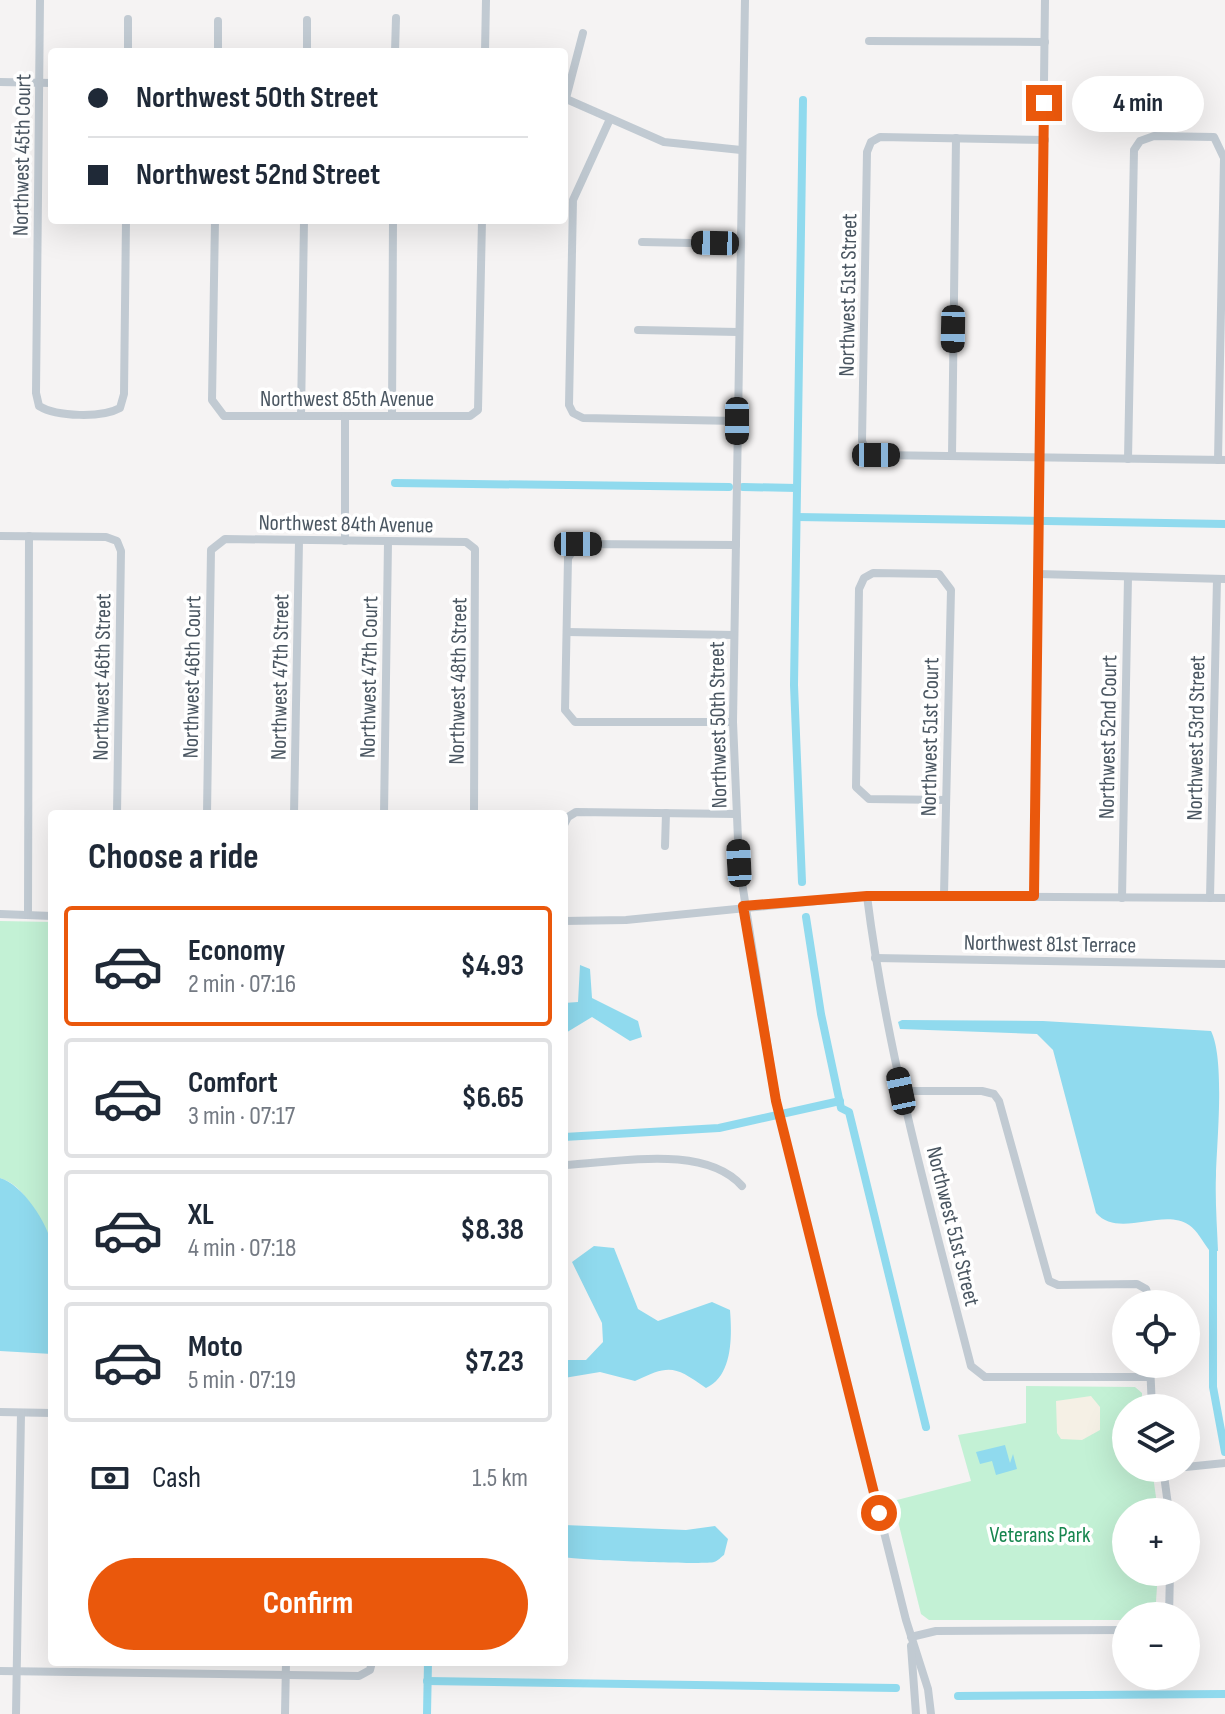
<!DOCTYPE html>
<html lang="en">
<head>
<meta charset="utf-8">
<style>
	:root { --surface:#fff; --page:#f2f2f3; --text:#1f2937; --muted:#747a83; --line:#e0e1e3; --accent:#ea580c }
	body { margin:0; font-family:"Sofia Sans Condensed",sans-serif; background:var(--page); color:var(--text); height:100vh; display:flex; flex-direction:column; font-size:30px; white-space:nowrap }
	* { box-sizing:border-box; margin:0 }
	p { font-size:26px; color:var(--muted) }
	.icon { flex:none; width:44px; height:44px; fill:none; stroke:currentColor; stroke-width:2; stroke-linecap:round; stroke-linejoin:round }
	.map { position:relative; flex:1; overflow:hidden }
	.side { position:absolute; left:48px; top:810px; width:520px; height:856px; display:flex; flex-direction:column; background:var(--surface); border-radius:8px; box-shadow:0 8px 32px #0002 }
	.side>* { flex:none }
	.hud { position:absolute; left:48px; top:48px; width:520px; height:176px; border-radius:8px; box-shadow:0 8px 32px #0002; display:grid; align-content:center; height:176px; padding:0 40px; background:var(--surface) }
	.controls { position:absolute; left:1112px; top:1290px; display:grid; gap:16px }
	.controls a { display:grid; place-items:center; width:88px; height:88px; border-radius:50%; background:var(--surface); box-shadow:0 8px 32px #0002; font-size:40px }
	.end { position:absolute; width:36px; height:36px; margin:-18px; border:10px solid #ea580c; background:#fff; box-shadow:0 0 0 4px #fff }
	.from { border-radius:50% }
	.bubble { position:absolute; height:56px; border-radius:28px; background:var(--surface); box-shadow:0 8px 32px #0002; font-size:26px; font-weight:700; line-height:56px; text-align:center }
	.car { position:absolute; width:24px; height:48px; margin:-24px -12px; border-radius:10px; box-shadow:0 0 6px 2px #0007; background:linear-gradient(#222 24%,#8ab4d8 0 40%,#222 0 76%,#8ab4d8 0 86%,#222 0) }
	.hud b { display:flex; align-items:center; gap:28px; height:76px; font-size:30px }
	.hud b+b { border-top:2px solid var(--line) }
	.hud i { width:20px; height:20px; background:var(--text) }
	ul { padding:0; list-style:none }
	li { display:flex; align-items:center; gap:24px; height:120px; margin:0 16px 12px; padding:0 24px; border:4px solid var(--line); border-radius:8px }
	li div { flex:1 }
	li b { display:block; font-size:30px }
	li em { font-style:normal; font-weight:700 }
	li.current { border-color:var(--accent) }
	li>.icon { width:72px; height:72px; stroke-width:1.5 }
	h2 { padding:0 40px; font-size:36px; line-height:96px }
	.pay { display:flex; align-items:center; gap:20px; height:88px; padding:0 40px; font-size:30px }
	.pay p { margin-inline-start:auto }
	.action { display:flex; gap:16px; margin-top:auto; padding:16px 40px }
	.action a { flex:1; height:92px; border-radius:48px; background:var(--accent); color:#fff; font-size:32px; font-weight:700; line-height:92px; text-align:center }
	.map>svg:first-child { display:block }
	.green { fill:#c3f1d5 }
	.sand { fill:#f5f0e5 }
	.water { fill:#90daee }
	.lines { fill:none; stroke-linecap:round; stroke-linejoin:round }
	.canal { stroke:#90daee; stroke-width:8 }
	.minor { stroke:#c1cad2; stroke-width:8 }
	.route { stroke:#ea580c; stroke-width:10 }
	.labels { text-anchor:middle; stroke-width:7; stroke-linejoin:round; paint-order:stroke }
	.street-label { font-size:22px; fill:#4a5661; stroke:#fff }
	.park-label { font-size:22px; fill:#17864f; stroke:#fff }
</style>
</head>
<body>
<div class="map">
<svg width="1225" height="1714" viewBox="0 0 1225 1714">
	<rect width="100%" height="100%" fill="#f5f3f3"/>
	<g class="green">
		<path d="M0,921L52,922V1244C40,1221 26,1185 0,1178Z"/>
		<path d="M1026,1386L1135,1387L1142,1393V1408H1126V1468H1152L1158,1512H1126V1572H1158L1155,1616H1126V1620H929L921,1614L893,1501L971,1481L958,1435L1026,1423Z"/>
	</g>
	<path class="sand" d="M1091,1396L1100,1407V1430L1082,1440L1061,1439L1057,1433L1056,1401Z"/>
	<g class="water">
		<path d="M580,965L590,969L592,998L638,1021L642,1037L630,1041L592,1017L564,1034V1003L578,1002Z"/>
		<path d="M902,1020L1043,1021L1211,1031C1225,1059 1217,1140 1216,1175C1215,1200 1217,1225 1218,1251L1209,1250C1203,1242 1197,1230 1189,1225C1163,1207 1119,1239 1096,1213L1053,1050L1037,1034L900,1029L898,1022Z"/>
		<path d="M0,1178C22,1184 48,1223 52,1246C58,1280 52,1319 52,1354L0,1351Z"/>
		<path d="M594,1246L614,1248L638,1309L658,1321L712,1302L730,1310C732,1336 733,1376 706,1388C675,1366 670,1364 635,1381L600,1372L564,1378V1360H586L603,1342L602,1323L572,1262Z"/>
		<path d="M1005,1445L1010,1463L1013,1454L1017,1469L996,1475L992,1461L980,1464L976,1452Z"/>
		<path d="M564,1525L686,1530L715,1526L728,1539L724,1555C721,1557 718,1561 714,1562C706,1565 578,1560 564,1557Z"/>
	</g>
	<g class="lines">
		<g class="canal">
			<path d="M395,483L729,487"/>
			<path d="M743,487L797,488"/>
			<path d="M797,517L1225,524"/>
			<path d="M802,882L794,685L803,100"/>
			<path d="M806,917L821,1014L841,1108L849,1112L926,1427"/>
			<path d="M564,1137L719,1128L840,1101"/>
			<path d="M1213,1250V1387L1225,1452"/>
			<path d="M427,1681L896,1688"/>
			<path d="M958,1696L1225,1694"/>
			<path d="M427,1714L428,1662"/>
		</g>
		<g class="minor">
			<path d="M40,0L36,393L39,406C57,417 102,418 120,408L124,394L126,220"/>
			<path d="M745,0L733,722L739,863L776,1101L906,1620L928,1689L931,1714"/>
			<path d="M869,41L1045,42"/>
			<path d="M128,52V19"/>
			<path d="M218,52V21"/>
			<path d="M307,52V20"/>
			<path d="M395,52L396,18"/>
			<path d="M485,52L486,0"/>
			<path d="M0,82L52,83"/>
			<path d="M564,98L664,142L741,150"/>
			<path d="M566,98L583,33"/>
			<path d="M610,119L573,200L569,405L573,413L583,418L737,421"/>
			<path d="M1045,140L880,137L871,142L867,152L862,441L866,450L876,455L1225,460"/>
			<path d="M215,220L212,400L224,416H470L478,410L482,220"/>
			<path d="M642,242L740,244"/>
			<path d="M638,330L738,332"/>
			<path d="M301,416L304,220"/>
			<path d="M392,416L393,220"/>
			<path d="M345,417V541"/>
			<path d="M952,456L956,138"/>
			<path d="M1128,459L1134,150L1140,141L1154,136L1214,137L1224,158L1218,460"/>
			<path d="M0,536L106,537L117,541L121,551L117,814"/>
			<path d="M1038,574L1225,579"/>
			<path d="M567,632L734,635"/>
			<path d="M733,722H575L565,710L568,558L578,544L736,545"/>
			<path d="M207,814L211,550L225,539L466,542L475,549L474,814"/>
			<path d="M294,814L299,541"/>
			<path d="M384,814L388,542"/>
			<path d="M564,825L568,817L576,812L736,814"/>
			<path d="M665,846L666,813"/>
			<path d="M944,895L951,590L939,574L873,573L864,578L859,589L856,787L869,799L946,800"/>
			<path d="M867,896C887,1056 931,1210 971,1366L985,1377H1150"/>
			<path d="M1034,896L1045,0"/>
			<path d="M1122,898L1128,577"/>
			<path d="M1210,898L1217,579"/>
			<path d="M0,914L52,916"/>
			<path d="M28,915L29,536"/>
			<path d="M564,921L626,920L867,896L1225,898"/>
			<path d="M875,958L1225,964"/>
			<path d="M901,1091H982L994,1094L999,1101L1049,1281L1058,1285L1137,1284L1146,1289L1151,1304"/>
			<path d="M564,1165C616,1163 704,1143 742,1186"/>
			<path d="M1150,1364L1152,1408"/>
			<path d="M0,1412L52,1413"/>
			<path d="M1186,1467L1225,1463"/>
			<path d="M1163,1468L1169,1512"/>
			<path d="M1163,1470L1178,1468"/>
			<path d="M1169,1616L1170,1572"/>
			<path d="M911,1637L936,1631L1126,1630"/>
			<path d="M911,1646L916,1714"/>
			<path d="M0,1671L359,1676L370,1670L372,1662"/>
			<path d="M16,1714L21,1413"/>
			<path d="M285,1714L286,1662"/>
		</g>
	</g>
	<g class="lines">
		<path class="route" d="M879,1513L776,1101L743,906L867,896H1034L1044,103"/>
	</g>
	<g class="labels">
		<g class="street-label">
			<text transform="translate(21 155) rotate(-89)" y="8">Northwest 45th Court</text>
			<text transform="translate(847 295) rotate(-89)" y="8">Northwest 51st Street</text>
			<text x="347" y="406">Northwest 85th Avenue</text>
			<text transform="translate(346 523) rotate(1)" y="8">Northwest 84th Avenue</text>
			<text transform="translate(101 677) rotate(-89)" y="8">Northwest 46th Street</text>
			<text transform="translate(191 677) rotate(-89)" y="8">Northwest 46th Court</text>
			<text transform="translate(279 677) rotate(-89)" y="8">Northwest 47th Street</text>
			<text transform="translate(368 677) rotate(-89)" y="8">Northwest 47th Court</text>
			<text transform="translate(457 681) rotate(-89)" y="8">Northwest 48th Street</text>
			<text transform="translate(717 725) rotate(-91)" y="8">Northwest 50th Street</text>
			<text transform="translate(929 737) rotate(-89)" y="8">Northwest 51st Court</text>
			<text transform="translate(1107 737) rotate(-89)" y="8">Northwest 52nd Court</text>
			<text transform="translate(1195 738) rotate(-89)" y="8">Northwest 53rd Street</text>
			<text transform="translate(1050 943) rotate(1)" y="8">Northwest 81st Terrace</text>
			<text transform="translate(954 1226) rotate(76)" y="8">Northwest 51st Street</text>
		</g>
		<g class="park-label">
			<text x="1040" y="1542">Veterans Park</text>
		</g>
	</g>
</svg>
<div class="controls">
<a><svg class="icon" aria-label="locate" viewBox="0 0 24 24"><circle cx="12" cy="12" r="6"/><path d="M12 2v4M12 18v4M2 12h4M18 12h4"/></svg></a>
<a><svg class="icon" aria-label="layers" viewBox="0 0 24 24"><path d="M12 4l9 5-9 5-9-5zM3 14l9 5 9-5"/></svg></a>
<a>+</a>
<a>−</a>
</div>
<i class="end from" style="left:879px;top:1513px"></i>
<i class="end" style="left:1044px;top:103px"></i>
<div class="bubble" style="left:1072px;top:76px;width:132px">4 min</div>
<i class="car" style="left:715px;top:243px;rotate:271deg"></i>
<i class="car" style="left:953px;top:329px;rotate:181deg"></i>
<i class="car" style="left:737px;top:421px;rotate:180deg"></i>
<i class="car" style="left:876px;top:455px;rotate:90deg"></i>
<i class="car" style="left:578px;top:544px;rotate:90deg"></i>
<i class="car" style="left:739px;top:863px;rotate:357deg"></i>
<i class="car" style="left:901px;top:1091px;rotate:348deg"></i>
<div class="hud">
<b><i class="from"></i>Northwest 50th Street</b>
<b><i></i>Northwest 52nd Street</b>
</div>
<section class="side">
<h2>Choose a ride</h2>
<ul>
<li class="current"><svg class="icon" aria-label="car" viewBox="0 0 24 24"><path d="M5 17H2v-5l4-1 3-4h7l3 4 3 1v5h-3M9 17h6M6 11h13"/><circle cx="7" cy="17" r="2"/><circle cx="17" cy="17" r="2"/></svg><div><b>Economy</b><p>2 min · 07:16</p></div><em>$4.93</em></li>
<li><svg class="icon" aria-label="car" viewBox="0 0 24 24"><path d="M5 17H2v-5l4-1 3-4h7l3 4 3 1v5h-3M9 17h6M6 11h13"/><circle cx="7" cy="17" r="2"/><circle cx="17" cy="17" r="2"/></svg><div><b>Comfort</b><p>3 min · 07:17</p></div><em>$6.65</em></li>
<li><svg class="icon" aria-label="car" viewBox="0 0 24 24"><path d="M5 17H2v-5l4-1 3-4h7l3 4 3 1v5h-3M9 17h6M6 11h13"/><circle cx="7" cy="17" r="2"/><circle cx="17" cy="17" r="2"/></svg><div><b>XL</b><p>4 min · 07:18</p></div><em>$8.38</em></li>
<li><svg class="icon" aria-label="car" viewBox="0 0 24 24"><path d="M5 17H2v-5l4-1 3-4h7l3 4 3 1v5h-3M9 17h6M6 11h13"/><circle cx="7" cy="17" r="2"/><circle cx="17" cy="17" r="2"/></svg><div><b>Moto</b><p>5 min · 07:19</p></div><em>$7.23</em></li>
</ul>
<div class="pay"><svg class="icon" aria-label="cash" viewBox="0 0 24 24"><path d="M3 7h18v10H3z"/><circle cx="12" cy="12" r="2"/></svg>Cash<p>1.5 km</p></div>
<div class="action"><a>Confirm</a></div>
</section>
</div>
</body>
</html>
